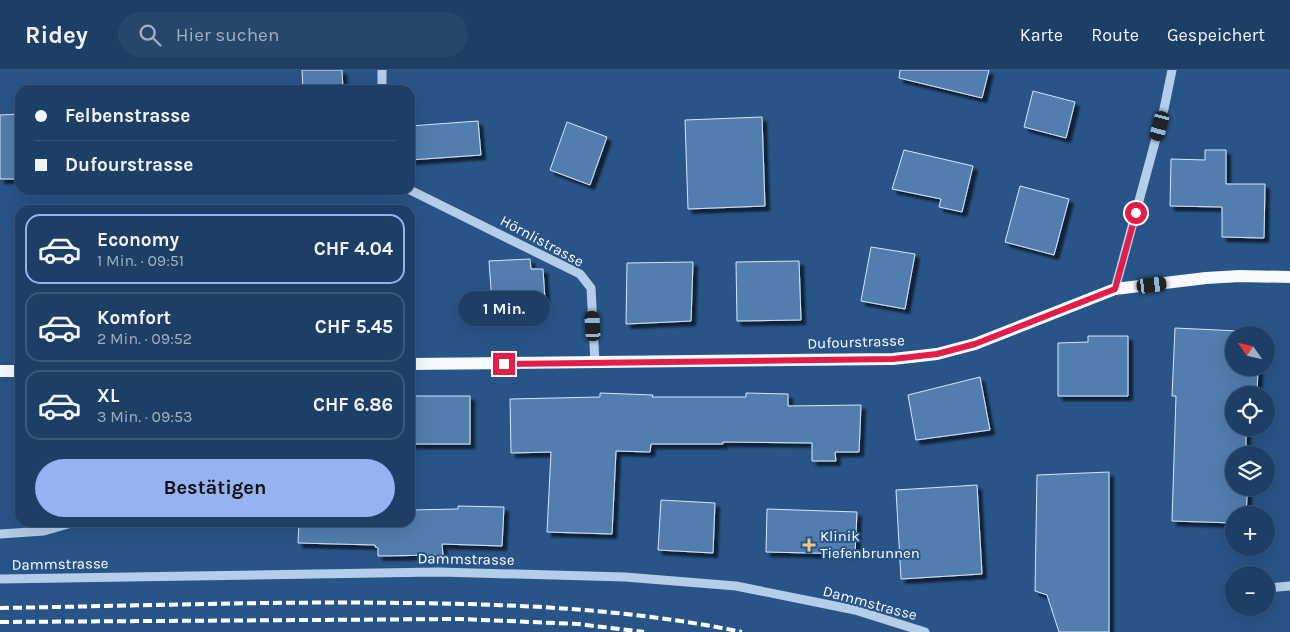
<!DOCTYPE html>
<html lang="de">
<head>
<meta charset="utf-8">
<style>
	:root { --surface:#1e3f65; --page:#26466b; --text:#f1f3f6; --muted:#a1afbf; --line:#3c5879; --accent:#95b2f1 }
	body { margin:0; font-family:Karla,sans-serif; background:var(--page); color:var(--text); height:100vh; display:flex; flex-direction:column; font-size:19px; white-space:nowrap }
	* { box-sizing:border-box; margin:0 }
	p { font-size:16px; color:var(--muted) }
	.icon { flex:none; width:28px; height:28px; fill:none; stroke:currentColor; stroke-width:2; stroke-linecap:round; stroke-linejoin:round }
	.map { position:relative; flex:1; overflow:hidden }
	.details { position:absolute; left:15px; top:135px; width:400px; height:322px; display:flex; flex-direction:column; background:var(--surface); border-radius:15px; box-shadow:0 5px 20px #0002,0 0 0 1px var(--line) }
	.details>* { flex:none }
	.banner { position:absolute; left:15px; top:15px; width:400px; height:110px; border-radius:15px; box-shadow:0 5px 20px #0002,0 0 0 1px var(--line); display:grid; align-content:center; height:110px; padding:0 20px; background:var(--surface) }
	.needle { width:32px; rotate:304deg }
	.tools { position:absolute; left:1225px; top:256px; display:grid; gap:10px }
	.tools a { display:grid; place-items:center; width:50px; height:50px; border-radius:50%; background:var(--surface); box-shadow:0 5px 20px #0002,0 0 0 1px var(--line); font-size:25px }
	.end { position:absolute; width:22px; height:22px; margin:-11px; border:6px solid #e11d48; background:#fff; box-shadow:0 0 0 2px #fff }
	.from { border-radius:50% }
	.bubble { position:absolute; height:35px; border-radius:18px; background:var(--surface); box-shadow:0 5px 20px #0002,0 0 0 1px var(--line); font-size:16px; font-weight:700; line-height:35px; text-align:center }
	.car { position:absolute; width:15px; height:30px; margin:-15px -8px; border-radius:6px; box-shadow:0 0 4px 1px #0007; background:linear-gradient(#222 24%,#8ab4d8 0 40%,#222 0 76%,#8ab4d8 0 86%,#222 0) }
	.banner b { display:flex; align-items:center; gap:18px; height:48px; font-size:19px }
	.banner b+b { border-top:1px solid var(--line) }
	.banner i { width:12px; height:12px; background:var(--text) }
	ul { padding:9px 0 0; list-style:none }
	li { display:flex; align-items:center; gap:15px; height:70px; margin:0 10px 8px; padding:0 10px; border:2px solid var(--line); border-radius:15px }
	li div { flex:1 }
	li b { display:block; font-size:19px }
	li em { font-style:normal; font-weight:700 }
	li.on { border-color:var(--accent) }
	li>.icon { width:45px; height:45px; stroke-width:1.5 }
	.primary-button { display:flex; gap:10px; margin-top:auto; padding:10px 20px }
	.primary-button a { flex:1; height:58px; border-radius:30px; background:var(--accent); color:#111; font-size:20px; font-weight:700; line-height:58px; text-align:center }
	header { display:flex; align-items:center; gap:30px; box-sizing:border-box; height:70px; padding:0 25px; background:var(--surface); border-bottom:1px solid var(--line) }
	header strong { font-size:24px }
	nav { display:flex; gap:28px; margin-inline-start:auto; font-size:18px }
	.search { width:350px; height:45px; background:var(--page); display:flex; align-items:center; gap:12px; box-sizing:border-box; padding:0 18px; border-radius:28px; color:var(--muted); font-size:19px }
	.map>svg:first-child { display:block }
	.building { fill:#517eae; stroke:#d7e6f6; filter:url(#shadow) }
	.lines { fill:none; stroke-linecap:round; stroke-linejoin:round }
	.minor { stroke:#b4cde8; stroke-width:9 }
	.major { stroke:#f6f9fe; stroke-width:12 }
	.rail { stroke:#fff; stroke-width:4; stroke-dasharray:9 4; stroke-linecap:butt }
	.route { stroke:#e11d48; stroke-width:6 }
	.poi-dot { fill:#f0ca7a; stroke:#285487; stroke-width:2 }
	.labels { text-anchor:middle; stroke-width:4; stroke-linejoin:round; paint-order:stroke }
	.street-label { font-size:15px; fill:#fff; stroke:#285487 }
	.poi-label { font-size:15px; fill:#fff; stroke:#285487; text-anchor:start }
</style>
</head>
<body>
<header>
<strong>Ridey</strong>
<div class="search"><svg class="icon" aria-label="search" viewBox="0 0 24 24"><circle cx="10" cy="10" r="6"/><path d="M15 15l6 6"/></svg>Hier suchen</div>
<nav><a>Karte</a><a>Route</a><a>Gespeichert</a></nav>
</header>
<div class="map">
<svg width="1290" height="562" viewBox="0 0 1290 562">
	<defs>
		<filter id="shadow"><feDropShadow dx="4.5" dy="4.5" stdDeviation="1" flood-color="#0009"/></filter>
	</defs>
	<rect width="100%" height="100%" fill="#285487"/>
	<g class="building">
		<path d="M302,0H342L343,20H303Z"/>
		<path d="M900,0H989L982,28L899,8Z"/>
		<path d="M1033,21L1075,32L1066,68L1024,57Z"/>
		<path d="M20,44V109H0V45Z"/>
		<path d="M762,47L765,136L688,139L685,50Z"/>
		<path d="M478,51L481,85L410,90V56Z"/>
		<path d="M567,52L607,67L590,115L550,100Z"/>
		<path d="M904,80L973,96L962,142L939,137L941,129L892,119Z"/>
		<path d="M1205,80H1226V114H1265L1264,168L1222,167V137L1170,136L1171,89L1205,90Z"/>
		<path d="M1020,116L1069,129L1054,185L1005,172Z"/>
		<path d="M871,177L915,184L905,239L861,231Z"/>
		<path d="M530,189L531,199H543L545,230L492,233L489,191Z"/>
		<path d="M799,191L801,250L737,251L736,192Z"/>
		<path d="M693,192L691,251L626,254L627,193Z"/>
		<path d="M1175,258L1260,262V265H1234V298H1258L1257,325H1234V358H1246V385H1234V418H1247V427L1246,445H1234V453L1172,451L1176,326H1172Z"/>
		<path d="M1088,266H1128V326H1058V273L1088,272Z"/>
		<path d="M980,307L990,360L916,370L908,325Z"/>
		<path d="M600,323L653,325L652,327H746V323L788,324V336L861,335L859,382H835L836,391H812V373L723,372V374H651L650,382L616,381L612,464L547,462L551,382L511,383L510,329L600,327Z"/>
		<rect x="410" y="326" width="60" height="48"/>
		<path d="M1109,402V562H1059L1047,525L1035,521L1037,405Z"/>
		<path d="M977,415L982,504L901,509L896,420Z"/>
		<path d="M661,430L715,433L713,483L658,480Z"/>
		<path d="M458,436L504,437L502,476L442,474L443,485L378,486V478L375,477V475L298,473L299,452H410V440L458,439Z"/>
		<path d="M767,439L857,442L855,484L766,482Z"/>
	</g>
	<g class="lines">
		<g class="minor">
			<path d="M382,0V20"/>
			<path d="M410,120L580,204L591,218L595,293"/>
			<path d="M1115,219L1164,39L1172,0"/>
			<path d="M0,464L44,461L75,452"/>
			<path d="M0,509L438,502L625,507L736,516L855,540L925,562"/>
			<path d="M1266,518L1290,516"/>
		</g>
		<g class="major">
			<path d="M410,294L893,289L937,284L975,274L1115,219L1206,208L1240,206L1290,207"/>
			<path d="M0,301H20"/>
		</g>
		<g class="rail">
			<path d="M0,538C135,536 270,531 404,533C518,534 631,539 742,562"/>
			<path d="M0,552L460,549L578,554L644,562"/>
		</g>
	</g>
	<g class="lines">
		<path class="route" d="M504,294L893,289L937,284L975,274L1115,219L1136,143"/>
	</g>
	<path class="poi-dot" d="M806.5 467.5h5v5h5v5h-5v5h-5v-5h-5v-5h5z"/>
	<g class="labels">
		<g class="street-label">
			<text transform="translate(542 171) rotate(28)" y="5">Hörnlistrasse</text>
			<text transform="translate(856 272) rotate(-2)" y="5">Dufourstrasse</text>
			<text transform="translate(466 489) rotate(1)" y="5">Dammstrasse</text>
			<text transform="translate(60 494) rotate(-1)" y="5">Dammstrasse</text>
			<text transform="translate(870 533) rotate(15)" y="5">Dammstrasse</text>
		</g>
		<g class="poi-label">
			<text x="820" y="471">Klinik<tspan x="820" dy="17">Tiefenbrunnen</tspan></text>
		</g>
	</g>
</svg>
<div class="tools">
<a><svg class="needle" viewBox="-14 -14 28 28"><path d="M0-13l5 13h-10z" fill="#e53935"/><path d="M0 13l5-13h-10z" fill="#a1afbf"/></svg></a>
<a><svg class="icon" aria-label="locate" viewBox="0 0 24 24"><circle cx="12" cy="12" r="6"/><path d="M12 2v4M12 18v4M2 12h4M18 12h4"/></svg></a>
<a><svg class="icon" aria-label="layers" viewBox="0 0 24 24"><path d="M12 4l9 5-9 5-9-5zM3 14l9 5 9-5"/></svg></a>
<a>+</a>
<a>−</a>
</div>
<i class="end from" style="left:1136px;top:143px"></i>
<i class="end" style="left:504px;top:294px"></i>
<div class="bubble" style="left:458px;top:221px;width:92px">1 Min.</div>
<i class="car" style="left:1160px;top:56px;rotate:195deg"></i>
<i class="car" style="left:1152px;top:215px;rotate:83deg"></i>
<i class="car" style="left:593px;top:256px;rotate:357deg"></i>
<div class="banner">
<b><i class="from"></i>Felbenstrasse</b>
<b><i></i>Dufourstrasse</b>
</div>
<section class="details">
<ul>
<li class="on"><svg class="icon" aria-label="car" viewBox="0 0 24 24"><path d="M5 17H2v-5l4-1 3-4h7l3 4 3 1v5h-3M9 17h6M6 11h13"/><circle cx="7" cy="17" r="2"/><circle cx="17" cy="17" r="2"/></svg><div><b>Economy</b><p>1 Min. · 09:51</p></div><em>CHF 4.04</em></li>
<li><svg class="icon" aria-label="car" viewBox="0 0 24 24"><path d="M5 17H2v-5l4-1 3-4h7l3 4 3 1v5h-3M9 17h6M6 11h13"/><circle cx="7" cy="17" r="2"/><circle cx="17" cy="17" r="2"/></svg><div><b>Komfort</b><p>2 Min. · 09:52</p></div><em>CHF 5.45</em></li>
<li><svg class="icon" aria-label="car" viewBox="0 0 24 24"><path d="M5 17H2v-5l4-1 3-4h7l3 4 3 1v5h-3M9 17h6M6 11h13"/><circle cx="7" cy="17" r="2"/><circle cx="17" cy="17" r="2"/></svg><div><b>XL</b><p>3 Min. · 09:53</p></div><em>CHF 6.86</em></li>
</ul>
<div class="primary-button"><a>Bestätigen</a></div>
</section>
</div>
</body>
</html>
